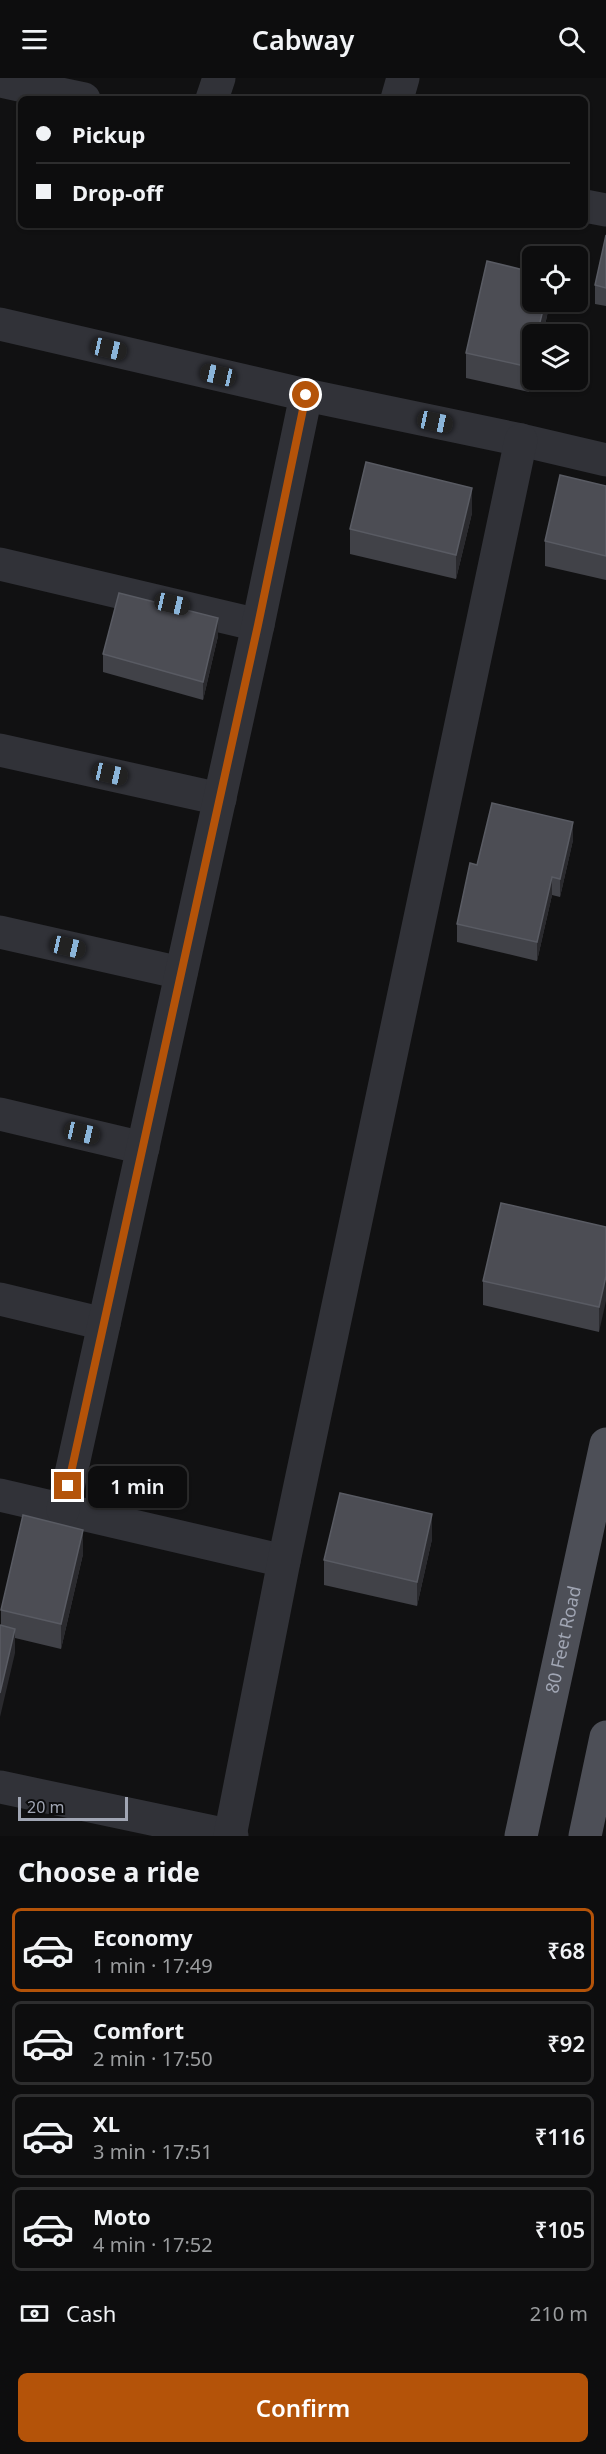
<!DOCTYPE html>
<html lang="en">
<head>
<meta charset="utf-8">
<style>
	:root { --surface:#0d0d0e; --page:#161617; --text:#f1f3f6; --muted:#9a9c9e; --line:#2d2d2e; --accent:#b45309 }
	body { margin:0; font-family:"Noto Sans",sans-serif; background:var(--page); color:var(--text); height:100vh; display:flex; flex-direction:column; font-size:22px; white-space:nowrap }
	* { box-sizing:border-box; margin:0 }
	p { font-size:20px; color:var(--muted) }
	.icon { flex:none; width:33px; height:33px; fill:none; stroke:currentColor; stroke-width:2; stroke-linecap:round; stroke-linejoin:round }
	.map { position:relative; height:1758px; overflow:hidden }
	.drawer { display:flex; flex-direction:column; background:var(--surface); flex:1 }
	.drawer>* { flex:none }
	.guide { position:absolute; left:18px; top:18px; width:570px; height:132px; border-radius:9px; box-shadow:0 2px 4px #0004,0 0 0 2px var(--line); display:grid; align-content:center; height:132px; padding:0 18px; background:var(--surface) }
	.controls { position:absolute; left:522px; top:168px; display:grid; gap:12px }
	.controls a { display:grid; place-items:center; width:66px; height:66px; border-radius:9px; background:var(--surface); box-shadow:0 2px 4px #0004,0 0 0 2px var(--line); font-size:30px }
	.scale { position:absolute; left:18px; bottom:15px; width:110px; box-sizing:border-box; padding-left:6px; border:3px solid #a1a6b4; border-top:0; font-size:16px; line-height:21px; white-space:nowrap; color:#a1a6b4; -webkit-text-stroke:4px #0c0c0d; paint-order:stroke }
	.end { position:absolute; width:27px; height:27px; margin:-14px; border:8px solid #b45309; background:#fff; box-shadow:0 0 0 3px #fff }
	.from { border-radius:50% }
	.bubble { position:absolute; height:42px; border-radius:9px; background:var(--surface); box-shadow:0 2px 4px #0004,0 0 0 2px var(--line); font-size:20px; font-weight:600; line-height:42px; text-align:center }
	.car { position:absolute; width:18px; height:36px; margin:-18px -9px; border-radius:8px; box-shadow:0 0 4px 2px #0007; background:linear-gradient(#222 24%,#8ab4d8 0 40%,#222 0 76%,#8ab4d8 0 86%,#222 0) }
	.guide b { display:flex; align-items:center; gap:21px; height:57px; font-size:22px }
	.guide b+b { border-top:2px solid var(--line) }
	.guide i { width:15px; height:15px; background:var(--text) }
	ul { padding:0; list-style:none }
	li { display:flex; align-items:center; gap:18px; height:84px; margin:0 12px 9px; padding:0 6px; border:3px solid var(--line); border-radius:9px }
	li div { flex:1 }
	li b { display:block; font-size:22px }
	li em { font-style:normal; font-weight:600 }
	li.current { border-color:var(--accent) }
	li>.icon { width:54px; height:54px; stroke-width:1.5 }
	h2 { padding:0 18px; font-size:27px; line-height:72px }
	.pay { display:flex; align-items:center; gap:15px; height:66px; padding:0 18px; font-size:22px }
	.pay p { margin-inline-start:auto }
	.cta { display:flex; gap:12px; margin-top:auto; padding:12px 18px }
	.cta a { flex:1; height:69px; border-radius:9px; background:var(--accent); color:#fff; font-size:24px; font-weight:600; line-height:69px; text-align:center }
	header { display:flex; justify-content:space-between; align-items:center; height:78px; padding:0 18px; background:var(--surface); font-size:27px; font-weight:600 }
	.map>svg:first-child { display:block }
	.lines { fill:none; stroke-linecap:round; stroke-linejoin:round }
	.minor { stroke:#313238; stroke-width:33 }
	.major { stroke:#4d4f57; stroke-width:33 }
	.wall { fill:#414248 }
	.shaded-wall { fill:#2a2a2e }
	.building { fill:#4c4d54; stroke:#595b63; stroke-width:1.5 }
	.route { stroke:#b45309; stroke-width:8 }
	.labels { text-anchor:middle; stroke-width:4.5; stroke-linejoin:round; paint-order:stroke }
	.street-label { font-size:18px; fill:#a1a6b4; stroke:#0c0c0d }
</style>
</head>
<body>
<header><svg class="icon" aria-label="menu" viewBox="0 0 24 24"><path d="M4 6h16M4 12h16M4 18h16"/></svg>Cabway<svg class="icon" aria-label="search" viewBox="0 0 24 24"><circle cx="10" cy="10" r="6"/><path d="M15 15l6 6"/></svg></header>
<div class="map">
<svg width="606" height="1758" viewBox="0 0 606 1758">
	<rect width="100%" height="100%" fill="#111112"/>
	<g class="lines">
		<g class="minor">
			<path d="M0,3L84,21"/>
			<path d="M212,21L219,0"/>
			<path d="M397,21L403,0"/>
			<path d="M585,128L606,132"/>
			<path d="M0,246L306,317L521,362L606,382"/>
			<path d="M0,486L258,547"/>
			<path d="M0,672L220,721"/>
			<path d="M0,854L181,895"/>
			<path d="M0,1036L143,1070"/>
			<path d="M0,1221L104,1246"/>
			<path d="M0,1417L284,1483"/>
			<path d="M63,1432L258,547L306,317"/>
			<path d="M0,1709L232,1758"/>
			<path d="M230,1758L284,1483L521,362"/>
		</g>
		<g class="major">
			<path id="s1" d="M521,1758L606,1366"/>
			<path d="M585,1758L606,1659"/>
		</g>
	</g>
	<g class="wall">
		<path d="M606,157V228L595,226V207Z"/>
		<path d="M550,224L543,256H532L529,314L466,300V275Z"/>
		<path d="M606,408V502L545,488V463Z"/>
		<path d="M472,435L456,501L350,476V451Z"/>
		<path d="M218,558L203,622L103,594V576Z"/>
		<path d="M573,762L560,819L552,817L537,883L457,864V846L477,787Z"/>
		<path d="M606,1149L599,1254L483,1227V1203Z"/>
		<path d="M432,1461L417,1528L324,1507V1482Z"/>
		<path d="M83,1476L61,1571L15,1560V1575L1,1548V1532Z"/>
	</g>
	<g class="shaded-wall">
		<path d="M545,224H550L543,256H537Z"/>
		<path d="M532,275V300L529,314V289Z"/>
		<path d="M472,410V435L456,501V477Z"/>
		<path d="M218,540V558L203,622V604Z"/>
		<path d="M573,744V762L560,819V801Z"/>
		<path d="M552,799V817L537,883V864Z"/>
		<path d="M606,1198V1223L599,1254V1229Z"/>
		<path d="M432,1436V1461L417,1528V1504Z"/>
		<path d="M83,1452V1476L61,1571V1546Z"/>
		<path d="M15,1551V1575L0,1639V1615Z"/>
	</g>
	<g class="building">
		<path d="M606,157V210L595,207Z"/>
		<path d="M487,183L532,194V224H545L537,256H532V275L529,289L466,275Z"/>
		<path d="M366,384L472,410L456,477L350,451Z"/>
		<path d="M560,397L606,408V478L545,463Z"/>
		<path d="M119,515L218,540L203,604L103,576Z"/>
		<path d="M492,725L573,744L560,801L552,799L537,864L457,846L470,785L477,787Z"/>
		<path d="M501,1125L606,1149V1198L599,1229L483,1203Z"/>
		<path d="M340,1415L432,1436L417,1504L324,1482Z"/>
		<path d="M23,1437L83,1452L61,1546L1,1532Z"/>
		<path d="M0,1547L15,1551L0,1615Z"/>
	</g>
	<g class="lines">
		<path class="route" d="M68,1408L258,547L306,317"/>
	</g>
	<g class="labels">
		<g class="street-label">
			<text dy="6" stroke="none"><textPath href="#s1" startOffset="201">80 Feet Road</textPath></text>
		</g>
	</g>
</svg>
<div class="controls">
<a><svg class="icon" aria-label="locate" viewBox="0 0 24 24"><circle cx="12" cy="12" r="6"/><path d="M12 2v4M12 18v4M2 12h4M18 12h4"/></svg></a>
<a><svg class="icon" aria-label="layers" viewBox="0 0 24 24"><path d="M12 4l9 5-9 5-9-5zM3 14l9 5 9-5"/></svg></a>
</div>
<div class="scale">20 m</div>
<i class="end from" style="left:306px;top:317px"></i>
<i class="end" style="left:68px;top:1408px"></i>
<div class="bubble" style="left:88px;top:1388px;width:99px">1 min</div>
<i class="car" style="left:109px;top:271px;rotate:103deg"></i>
<i class="car" style="left:218px;top:297px;rotate:283deg"></i>
<i class="car" style="left:435px;top:344px;rotate:102deg"></i>
<i class="car" style="left:172px;top:526px;rotate:103deg"></i>
<i class="car" style="left:110px;top:696px;rotate:103deg"></i>
<i class="car" style="left:68px;top:869px;rotate:103deg"></i>
<i class="car" style="left:82px;top:1055px;rotate:103deg"></i>
<div class="guide">
<b><i class="from"></i>Pickup</b>
<b><i></i>Drop-off</b>
</div>
</div>
<section class="drawer">
<h2>Choose a ride</h2>
<ul>
<li class="current"><svg class="icon" aria-label="car" viewBox="0 0 24 24"><path d="M5 17H2v-5l4-1 3-4h7l3 4 3 1v5h-3M9 17h6M6 11h13"/><circle cx="7" cy="17" r="2"/><circle cx="17" cy="17" r="2"/></svg><div><b>Economy</b><p>1 min · 17:49</p></div><em>₹68</em></li>
<li><svg class="icon" aria-label="car" viewBox="0 0 24 24"><path d="M5 17H2v-5l4-1 3-4h7l3 4 3 1v5h-3M9 17h6M6 11h13"/><circle cx="7" cy="17" r="2"/><circle cx="17" cy="17" r="2"/></svg><div><b>Comfort</b><p>2 min · 17:50</p></div><em>₹92</em></li>
<li><svg class="icon" aria-label="car" viewBox="0 0 24 24"><path d="M5 17H2v-5l4-1 3-4h7l3 4 3 1v5h-3M9 17h6M6 11h13"/><circle cx="7" cy="17" r="2"/><circle cx="17" cy="17" r="2"/></svg><div><b>XL</b><p>3 min · 17:51</p></div><em>₹116</em></li>
<li><svg class="icon" aria-label="car" viewBox="0 0 24 24"><path d="M5 17H2v-5l4-1 3-4h7l3 4 3 1v5h-3M9 17h6M6 11h13"/><circle cx="7" cy="17" r="2"/><circle cx="17" cy="17" r="2"/></svg><div><b>Moto</b><p>4 min · 17:52</p></div><em>₹105</em></li>
</ul>
<div class="pay"><svg class="icon" aria-label="cash" viewBox="0 0 24 24"><path d="M3 7h18v10H3z"/><circle cx="12" cy="12" r="2"/></svg>Cash<p>210 m</p></div>
<div class="cta"><a>Confirm</a></div>
</section>
</body>
</html>
